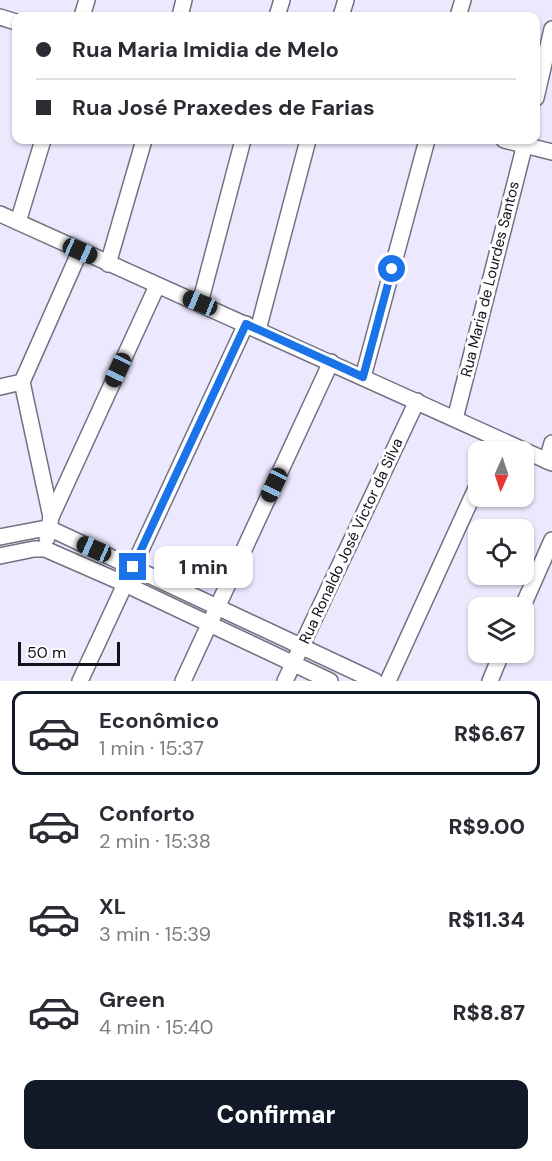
<!DOCTYPE html>
<html lang="pt">
<head>
<meta charset="utf-8">
<style>
	:root { --surface:#fff; --page:#f2f2f3; --text:#2b2b33; --muted:#7c7c81; --line:#e1e1e2; --accent:#111827 }
	body { margin:0; font-family:"DM Sans",sans-serif; background:var(--page); color:var(--text); height:100vh; display:flex; flex-direction:column; font-size:22px; white-space:nowrap }
	* { box-sizing:border-box; margin:0 }
	p { font-size:20px; color:var(--muted) }
	.icon { flex:none; width:33px; height:33px; fill:none; stroke:currentColor; stroke-width:2; stroke-linecap:round; stroke-linejoin:round }
	.map { position:relative; height:681px; overflow:hidden }
	.sheet { display:flex; flex-direction:column; background:var(--surface); flex:1 }
	.sheet>* { flex:none }
	.guide { position:absolute; left:12px; top:12px; width:528px; height:132px; border-radius:12px; box-shadow:0 2px 4px #0004; display:grid; align-content:center; height:132px; padding:0 24px; background:var(--surface) }
	.needle { width:39px; rotate:183deg }
	.fabs { position:absolute; left:468px; top:441px; display:grid; gap:12px }
	.fabs a { display:grid; place-items:center; width:66px; height:66px; border-radius:12px; background:var(--surface); box-shadow:0 2px 4px #0004; font-size:30px }
	.scale { position:absolute; left:18px; bottom:15px; width:102px; box-sizing:border-box; padding-left:6px; border:3px solid #131219; border-top:0; font-size:16px; line-height:21px; white-space:nowrap; color:#131219; -webkit-text-stroke:4px #fff; paint-order:stroke }
	.end { position:absolute; width:27px; height:27px; margin:-14px; border:8px solid #1a73e8; background:#fff; box-shadow:0 0 0 3px #fff }
	.from { border-radius:50% }
	.bubble { position:absolute; height:42px; border-radius:12px; background:var(--surface); box-shadow:0 2px 4px #0004; font-size:20px; font-weight:800; line-height:42px; text-align:center }
	.car { position:absolute; width:18px; height:36px; margin:-18px -9px; border-radius:8px; box-shadow:0 0 4px 2px #0007; background:linear-gradient(#222 24%,#8ab4d8 0 40%,#222 0 76%,#8ab4d8 0 86%,#222 0) }
	.guide b { display:flex; align-items:center; gap:21px; height:57px; font-size:22px }
	.guide b+b { border-top:2px solid var(--line) }
	.guide i { width:15px; height:15px; background:var(--text) }
	ul { padding:10px 0 0; list-style:none }
	li { display:flex; align-items:center; gap:18px; height:84px; margin:0 12px 9px; padding:0 12px; border:3px solid transparent; border-radius:12px }
	li div { flex:1 }
	li b { display:block; font-size:22px }
	li em { font-style:normal; font-weight:800 }
	li.current { border-color:var(--accent) }
	li>.icon { width:54px; height:54px; stroke-width:1.5 }
	.button { display:flex; gap:12px; margin-top:auto; padding:12px 24px }
	.button a { flex:1; height:69px; border-radius:12px; background:var(--accent); color:#fff; font-size:24px; font-weight:800; line-height:69px; text-align:center }
	.map>svg:first-child { display:block }
	.lines { fill:none; stroke-linecap:round; stroke-linejoin:round }
	.street-casing { stroke:#737182; stroke-width:18 }
	.street { stroke:#fff; stroke-width:15 }
	.route { stroke:#1a73e8; stroke-width:8 }
	.labels { text-anchor:middle; stroke-width:6; stroke-linejoin:round; paint-order:stroke }
	.street-label { font-size:15px; fill:#131219; stroke:#fff }
</style>
</head>
<body>
<div class="map">
<svg width="552" height="681" viewBox="0 0 552 681">
	<rect width="100%" height="100%" fill="#ece9fe"/>
	<g class="lines">
		<g class="street-casing">
			<g id="street">
				<path d="M82,16L87,0"/>
				<path d="M180,16L184,0"/>
				<path d="M277,16L282,0"/>
				<path d="M341,16L346,0"/>
				<path d="M458,16L463,0"/>
				<path d="M0,17L16,22"/>
				<path d="M536,98L552,29"/>
				<path d="M504,140L552,152"/>
				<path d="M0,214L552,463"/>
				<path d="M18,222L43,140"/>
				<path d="M108,264L144,140"/>
				<path d="M200,303L243,140"/>
				<path d="M258,330L308,140"/>
				<path d="M363,377L427,140"/>
				<path d="M0,387L22,382"/>
				<path d="M455,419L526,140"/>
				<path d="M547,461L552,443"/>
				<path d="M51,517L22,382L80,251"/>
				<path d="M0,537L41,529L55,531L375,681"/>
				<path d="M47,538L51,517L157,286"/>
				<path d="M0,556L34,549H45L125,584L330,681"/>
				<path d="M522,608L552,540"/>
				<path d="M80,681L246,324"/>
				<path d="M183,681L331,362"/>
				<path d="M285,681L417,401"/>
				<path d="M388,681L478,484"/>
				<path d="M490,681L502,652"/>
			</g>
		</g>
		<use href="#street" class="street"/>
	</g>
	<g class="lines">
		<path class="route" d="M133,567L246,324L363,377L392,269"/>
	</g>
	<g class="labels">
		<g class="street-label">
			<text transform="translate(490 279) rotate(-76)" y="5">Rua Maria de Lourdes Santos</text>
			<text transform="translate(351 541) rotate(-65)" y="5">Rua Ronaldo José Victor da Silva</text>
		</g>
	</g>
</svg>
<div class="fabs">
<a><svg class="needle" viewBox="-14 -14 28 28"><path d="M0-13l5 13h-10z" fill="#e53935"/><path d="M0 13l5-13h-10z" fill="#7c7c81"/></svg></a>
<a><svg class="icon" aria-label="locate" viewBox="0 0 24 24"><circle cx="12" cy="12" r="6"/><path d="M12 2v4M12 18v4M2 12h4M18 12h4"/></svg></a>
<a><svg class="icon" aria-label="layers" viewBox="0 0 24 24"><path d="M12 4l9 5-9 5-9-5zM3 14l9 5 9-5"/></svg></a>
</div>
<div class="scale">50 m</div>
<i class="end from" style="left:392px;top:269px"></i>
<i class="end" style="left:133px;top:567px"></i>
<div class="bubble" style="left:154px;top:546px;width:99px">1 min</div>
<i class="car" style="left:80px;top:251px;rotate:114deg"></i>
<i class="car" style="left:200px;top:303px;rotate:292deg"></i>
<i class="car" style="left:118px;top:370px;rotate:205deg"></i>
<i class="car" style="left:274px;top:485px;rotate:205deg"></i>
<i class="car" style="left:94px;top:549px;rotate:294deg"></i>
<div class="guide">
<b><i class="from"></i>Rua Maria Imidia de Melo</b>
<b><i></i>Rua José Praxedes de Farias</b>
</div>
</div>
<section class="sheet">
<ul>
<li class="current"><svg class="icon" aria-label="car" viewBox="0 0 24 24"><path d="M5 17H2v-5l4-1 3-4h7l3 4 3 1v5h-3M9 17h6M6 11h13"/><circle cx="7" cy="17" r="2"/><circle cx="17" cy="17" r="2"/></svg><div><b>Econômico</b><p>1 min · 15:37</p></div><em>R$6.67</em></li>
<li><svg class="icon" aria-label="car" viewBox="0 0 24 24"><path d="M5 17H2v-5l4-1 3-4h7l3 4 3 1v5h-3M9 17h6M6 11h13"/><circle cx="7" cy="17" r="2"/><circle cx="17" cy="17" r="2"/></svg><div><b>Conforto</b><p>2 min · 15:38</p></div><em>R$9.00</em></li>
<li><svg class="icon" aria-label="car" viewBox="0 0 24 24"><path d="M5 17H2v-5l4-1 3-4h7l3 4 3 1v5h-3M9 17h6M6 11h13"/><circle cx="7" cy="17" r="2"/><circle cx="17" cy="17" r="2"/></svg><div><b>XL</b><p>3 min · 15:39</p></div><em>R$11.34</em></li>
<li><svg class="icon" aria-label="car" viewBox="0 0 24 24"><path d="M5 17H2v-5l4-1 3-4h7l3 4 3 1v5h-3M9 17h6M6 11h13"/><circle cx="7" cy="17" r="2"/><circle cx="17" cy="17" r="2"/></svg><div><b>Green</b><p>4 min · 15:40</p></div><em>R$8.87</em></li>
</ul>
<div class="button"><a>Confirmar</a></div>
</section>
</body>
</html>
